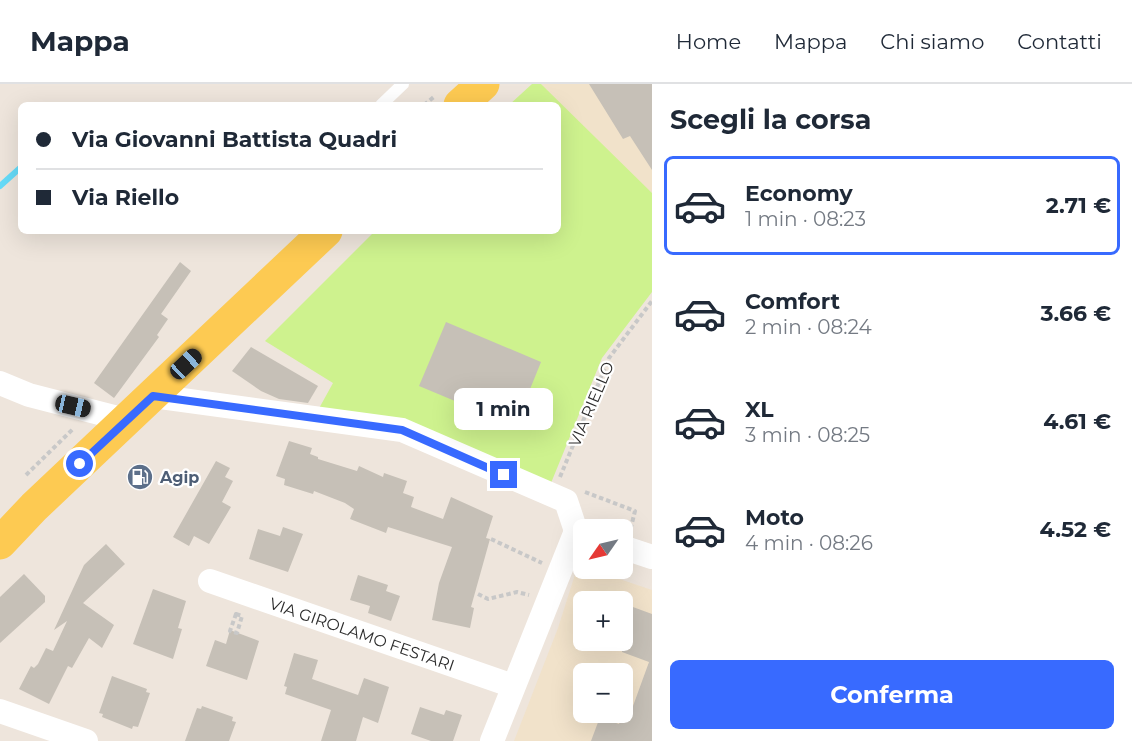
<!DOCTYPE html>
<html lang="it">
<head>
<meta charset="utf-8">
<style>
	:root { --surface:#fff; --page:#f2f2f3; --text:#1f2937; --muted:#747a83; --line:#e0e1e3; --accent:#386aff }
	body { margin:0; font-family:Montserrat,sans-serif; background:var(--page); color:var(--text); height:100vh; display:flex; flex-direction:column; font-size:22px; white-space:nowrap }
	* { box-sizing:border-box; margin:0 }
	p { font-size:20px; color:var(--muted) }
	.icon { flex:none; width:33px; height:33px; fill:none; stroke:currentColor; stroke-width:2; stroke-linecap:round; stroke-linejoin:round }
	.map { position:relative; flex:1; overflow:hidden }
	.details { display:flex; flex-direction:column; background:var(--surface); width:480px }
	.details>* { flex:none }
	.banner { position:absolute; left:18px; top:18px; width:543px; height:132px; border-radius:9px; box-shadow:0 6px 24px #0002; display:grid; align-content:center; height:132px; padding:0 18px; background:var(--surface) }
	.needle { width:39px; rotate:236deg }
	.fabs { position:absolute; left:573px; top:435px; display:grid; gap:12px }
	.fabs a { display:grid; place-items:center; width:60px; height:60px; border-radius:9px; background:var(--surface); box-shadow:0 6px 24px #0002; font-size:30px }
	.end { position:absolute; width:27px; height:27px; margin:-14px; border:8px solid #386aff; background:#fff; box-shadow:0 0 0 3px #fff }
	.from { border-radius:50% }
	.bubble { position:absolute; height:42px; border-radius:9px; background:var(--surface); box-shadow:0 6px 24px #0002; font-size:20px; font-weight:700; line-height:42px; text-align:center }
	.car { position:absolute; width:18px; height:36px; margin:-18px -9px; border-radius:8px; box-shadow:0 0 4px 2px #0007; background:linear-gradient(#222 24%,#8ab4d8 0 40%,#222 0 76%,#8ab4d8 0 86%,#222 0) }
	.banner b { display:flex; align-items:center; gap:21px; height:57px; font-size:22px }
	.banner b+b { border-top:2px solid var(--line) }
	.banner i { width:15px; height:15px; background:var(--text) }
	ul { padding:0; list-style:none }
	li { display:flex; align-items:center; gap:18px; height:99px; margin:0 12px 9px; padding:0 6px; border:3px solid transparent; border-radius:9px }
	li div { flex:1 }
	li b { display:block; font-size:22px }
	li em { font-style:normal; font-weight:700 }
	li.active { border-color:var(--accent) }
	li>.icon { width:54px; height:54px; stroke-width:1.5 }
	h2 { padding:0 18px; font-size:27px; line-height:72px }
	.action { display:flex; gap:12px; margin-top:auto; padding:12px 18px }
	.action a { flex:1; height:69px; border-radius:9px; background:var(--accent); color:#fff; font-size:24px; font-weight:700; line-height:69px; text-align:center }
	header { display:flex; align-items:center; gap:36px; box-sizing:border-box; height:84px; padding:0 30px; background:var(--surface); border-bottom:2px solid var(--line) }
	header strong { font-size:28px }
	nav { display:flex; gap:33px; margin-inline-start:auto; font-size:21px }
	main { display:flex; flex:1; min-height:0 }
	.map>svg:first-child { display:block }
	.education { fill:#f1e2ca; fill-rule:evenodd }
	.pitch { fill:#cef28e }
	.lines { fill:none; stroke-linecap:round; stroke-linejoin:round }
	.stream { stroke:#66dcf9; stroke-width:6 }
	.building { fill:#c6c0b7 }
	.path { stroke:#c8c8c8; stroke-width:4; stroke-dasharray:4.5 3; stroke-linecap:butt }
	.service { stroke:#fff; stroke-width:12 }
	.minor { stroke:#fff; stroke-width:24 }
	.primary { stroke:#fdca52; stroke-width:33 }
	.route { stroke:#386aff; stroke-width:8 }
	.labels { text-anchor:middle; stroke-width:4.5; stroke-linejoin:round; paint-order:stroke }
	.street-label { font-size:16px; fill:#2b2b2b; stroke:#fff }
	.service-label { font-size:16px; font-weight:bold; fill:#4e5e75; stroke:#fff; text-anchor:start }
</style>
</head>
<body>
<header>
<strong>Mappa</strong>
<nav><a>Home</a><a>Mappa</a><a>Chi siamo</a><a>Contatti</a></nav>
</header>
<main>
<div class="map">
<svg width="652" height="657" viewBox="0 0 652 657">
	<rect width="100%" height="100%" fill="#eee5dc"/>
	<g class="education">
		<path d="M541,0H652V109L615,75Z"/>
		<path d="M578,481L652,506V657H514L558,544ZM584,518H622V556H584ZM584,590H622V628H584Z"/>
	</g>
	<path class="pitch" d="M532,0H541L652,109V208L602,274L551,399L317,328L333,299L265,257L375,147H558V21H509Z"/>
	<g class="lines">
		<path class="stream" d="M0,102L20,84"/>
	</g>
	<g class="building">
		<path d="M589,0H652V86L630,52L623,55Z"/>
		<path d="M180,178L191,187L161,230L168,235L157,251L159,253L114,314L94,299Z"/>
		<path d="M446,238L541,278L515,342L419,302Z"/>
		<path d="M251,263L318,302L308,319L279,315L261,307L232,287Z"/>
		<path d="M289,357L312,364L310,370L318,373V375L357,387L359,382L383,393L384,389L407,397L403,409L414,413L411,423L443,435L451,413L493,432L486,454L490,455L471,523L474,524L470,544L432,536L439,499L452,463L388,443L386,449L350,435L354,425L345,419L314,407L313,410L284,401L285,395L276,392Z"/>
		<path d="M216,377L230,384L225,393L233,397L222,418L231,423L209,460L194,452L189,462L173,453Z"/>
		<path d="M283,443L303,450L288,488L249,475L258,445L280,452Z"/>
		<path d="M106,460L125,480L83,519L114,541L102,564L89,554L72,584L68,582L49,620L19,605L31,582L34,584L38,580L46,564L53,567L67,537L54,546L84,481Z"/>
		<path d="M24,490L45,512V518L0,559V513Z"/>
		<path d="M358,491L388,501L386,507L400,512L391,537L368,529L370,522L350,516Z"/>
		<path d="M153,505L186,517L178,544L182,545L173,575L133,560Z"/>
		<path d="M622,519L652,530V657H591L600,633L619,640L622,630L629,633L649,578L622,568Z"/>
		<path d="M230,546L259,557L247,596L206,582L215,556L226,560Z"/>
		<path d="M294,569L318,576L312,595L358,611L364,594L389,603L378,639L363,633L356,657H321L331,626L285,610L287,603L284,602Z"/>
		<path d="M112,592L147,605L146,608L150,609L138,643L133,642L132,645L102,633L103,630L99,629Z"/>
		<path d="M202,622L233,633L232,637L236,638L229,657H185L197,624L201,625Z"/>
		<path d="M420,623L444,631L446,626L462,631L453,657H431L411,650Z"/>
	</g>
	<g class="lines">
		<g class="path">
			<path d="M424,21L435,12"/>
			<path d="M26,391L74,344"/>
			<path d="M560,393L609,274L652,217"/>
			<path d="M585,408L635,427L631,443"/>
			<path d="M491,455L542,479"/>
			<path d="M478,510L488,515L517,508L529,511"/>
			<path d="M236,530L242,532L237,549L230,547Z"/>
		</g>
		<path class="service" d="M381,21L403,0"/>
		<g class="minor">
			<path d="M0,299L29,311L126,336"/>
			<path d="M153,312L402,346L566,417L576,447L584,450"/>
			<path d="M622,463L652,473"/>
			<path d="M210,497L513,602"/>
			<path d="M0,627L86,657"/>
			<path d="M492,657L576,447"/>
		</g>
		<g class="primary">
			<path d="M460,21L483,0"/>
			<path d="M0,459L34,423L326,147"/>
		</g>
	</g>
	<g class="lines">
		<path class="route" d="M80,380L153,312L402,346L504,391"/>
	</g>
	<defs>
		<g id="fuel-disc" transform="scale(1.35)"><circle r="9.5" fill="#5c6f8a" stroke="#fff"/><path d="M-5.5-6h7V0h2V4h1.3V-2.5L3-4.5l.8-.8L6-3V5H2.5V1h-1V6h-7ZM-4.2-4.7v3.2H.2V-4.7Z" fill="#fff"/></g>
	</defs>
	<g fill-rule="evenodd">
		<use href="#fuel-disc" x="140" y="393"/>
	</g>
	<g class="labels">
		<g class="street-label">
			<text transform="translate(591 320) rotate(-67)" y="6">VIA RIELLO</text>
			<text transform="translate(362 550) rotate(19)" y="6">VIA GIROLAMO FESTARI</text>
		</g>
		<g class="service-label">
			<text x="160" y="399">Agip</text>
		</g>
	</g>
</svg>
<div class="fabs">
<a><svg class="needle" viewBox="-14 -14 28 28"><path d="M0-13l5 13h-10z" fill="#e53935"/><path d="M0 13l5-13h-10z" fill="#747a83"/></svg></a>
<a>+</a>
<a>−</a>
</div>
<i class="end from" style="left:80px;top:380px"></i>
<i class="end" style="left:504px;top:391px"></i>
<div class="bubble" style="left:454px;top:304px;width:99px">1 min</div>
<i class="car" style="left:186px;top:280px;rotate:47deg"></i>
<i class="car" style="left:73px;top:322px;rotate:103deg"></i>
<div class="banner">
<b><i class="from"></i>Via Giovanni Battista Quadri</b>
<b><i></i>Via Riello</b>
</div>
</div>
<section class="details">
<h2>Scegli la corsa</h2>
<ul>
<li class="active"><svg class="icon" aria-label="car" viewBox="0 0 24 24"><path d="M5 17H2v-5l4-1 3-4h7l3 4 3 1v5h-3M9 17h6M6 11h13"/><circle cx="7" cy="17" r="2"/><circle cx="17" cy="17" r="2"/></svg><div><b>Economy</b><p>1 min · 08:23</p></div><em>2.71 €</em></li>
<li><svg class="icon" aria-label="car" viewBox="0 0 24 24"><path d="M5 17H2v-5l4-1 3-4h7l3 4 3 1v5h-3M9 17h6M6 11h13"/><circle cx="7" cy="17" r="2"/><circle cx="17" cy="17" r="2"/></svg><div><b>Comfort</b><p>2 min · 08:24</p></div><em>3.66 €</em></li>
<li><svg class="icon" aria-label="car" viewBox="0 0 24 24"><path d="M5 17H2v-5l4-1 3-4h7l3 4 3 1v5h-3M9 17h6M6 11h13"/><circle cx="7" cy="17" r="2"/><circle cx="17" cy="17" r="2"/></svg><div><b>XL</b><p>3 min · 08:25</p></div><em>4.61 €</em></li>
<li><svg class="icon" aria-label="car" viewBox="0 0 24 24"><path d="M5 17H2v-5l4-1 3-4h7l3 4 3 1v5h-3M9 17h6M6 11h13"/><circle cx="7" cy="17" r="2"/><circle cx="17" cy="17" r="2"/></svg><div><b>Moto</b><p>4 min · 08:26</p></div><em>4.52 €</em></li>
</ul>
<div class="action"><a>Conferma</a></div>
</section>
</main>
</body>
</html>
